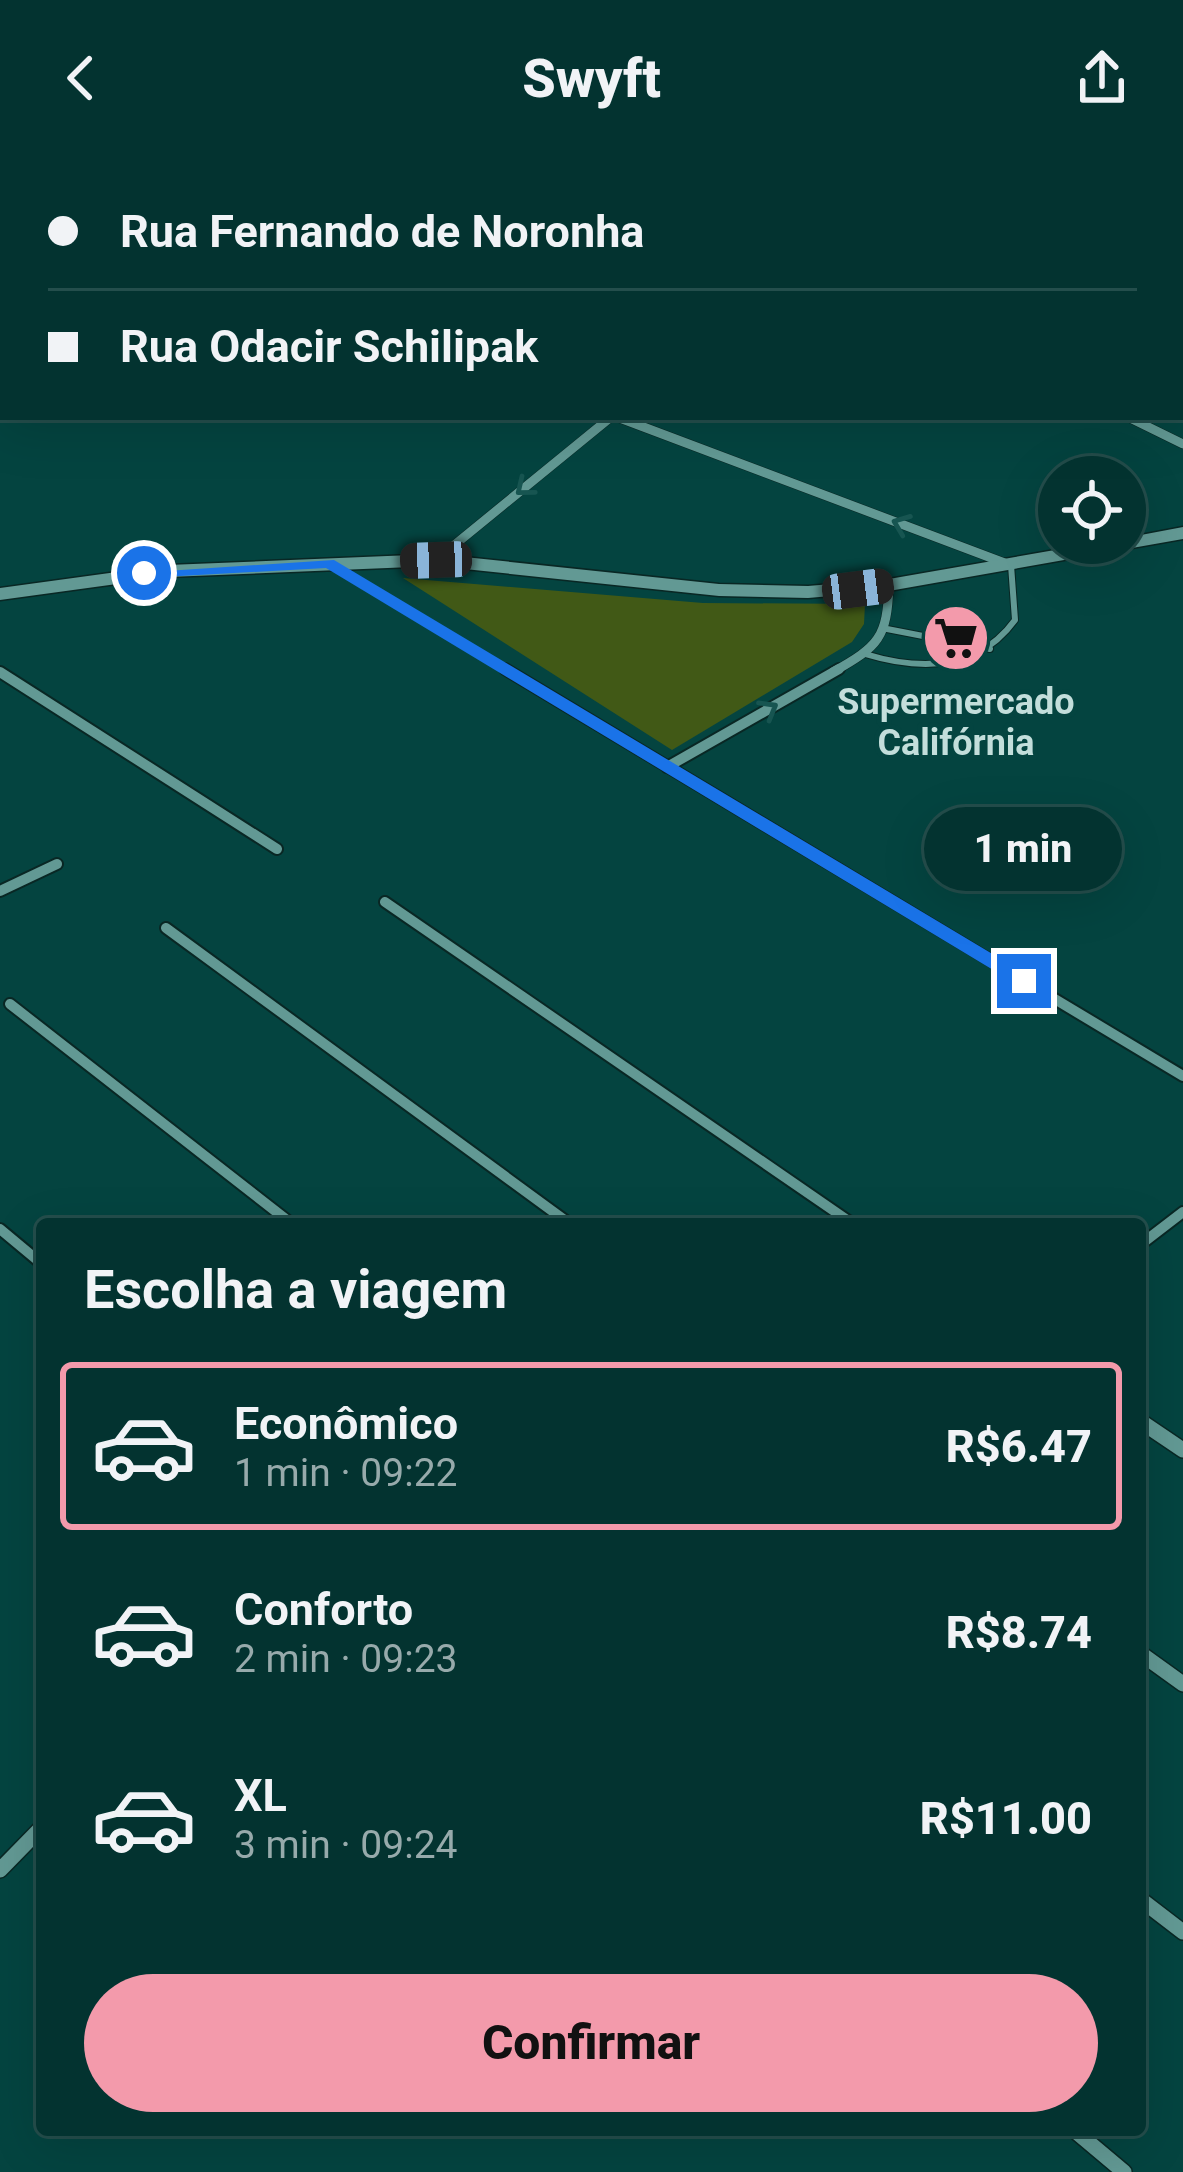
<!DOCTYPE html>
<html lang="pt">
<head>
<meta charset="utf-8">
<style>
	:root { --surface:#033330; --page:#0d3b38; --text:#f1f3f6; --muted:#97aaab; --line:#244e4c; --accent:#f39aab }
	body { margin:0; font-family:Roboto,sans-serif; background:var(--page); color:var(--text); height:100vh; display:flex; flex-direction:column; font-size:45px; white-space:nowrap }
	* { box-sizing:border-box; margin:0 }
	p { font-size:39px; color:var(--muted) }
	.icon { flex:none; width:66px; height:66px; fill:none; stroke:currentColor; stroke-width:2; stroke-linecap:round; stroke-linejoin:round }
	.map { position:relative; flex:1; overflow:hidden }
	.side { position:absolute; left:36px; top:1062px; width:1110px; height:918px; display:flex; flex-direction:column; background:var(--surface); border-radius:12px; box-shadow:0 12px 48px #0002,0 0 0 3px var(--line) }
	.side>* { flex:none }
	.guide { position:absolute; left:0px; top:0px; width:1185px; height:264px; box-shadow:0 12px 48px #0002,0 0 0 3px var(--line); display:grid; align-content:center; height:264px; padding:0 48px; background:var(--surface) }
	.controls { position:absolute; left:1038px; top:300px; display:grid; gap:24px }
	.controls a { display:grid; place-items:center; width:108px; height:108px; border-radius:50%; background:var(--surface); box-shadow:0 12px 48px #0002,0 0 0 3px var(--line); font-size:60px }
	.end { position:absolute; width:54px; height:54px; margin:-27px; border:15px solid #1a73e8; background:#fff; box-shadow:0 0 0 6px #fff }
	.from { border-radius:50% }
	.bubble { position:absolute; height:84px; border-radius:42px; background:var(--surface); box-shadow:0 12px 48px #0002,0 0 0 3px var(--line); font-size:39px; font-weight:800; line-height:84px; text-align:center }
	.car { position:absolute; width:36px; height:72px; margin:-36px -18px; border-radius:15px; box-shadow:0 0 9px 3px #0007; background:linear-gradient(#222 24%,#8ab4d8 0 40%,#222 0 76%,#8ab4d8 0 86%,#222 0) }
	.guide b { display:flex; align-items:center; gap:42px; height:114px; font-size:45px }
	.guide b+b { border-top:3px solid var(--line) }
	.guide i { width:30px; height:30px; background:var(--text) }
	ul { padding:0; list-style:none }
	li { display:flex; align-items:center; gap:36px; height:168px; margin:0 24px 18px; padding:0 24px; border:6px solid transparent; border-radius:12px }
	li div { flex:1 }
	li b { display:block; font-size:45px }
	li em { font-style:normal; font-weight:800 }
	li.selected { border-color:var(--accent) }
	li>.icon { width:108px; height:108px; stroke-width:1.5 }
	h2 { padding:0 48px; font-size:54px; line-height:144px }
	.button { display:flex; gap:24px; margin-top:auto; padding:24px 48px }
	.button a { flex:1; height:138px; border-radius:72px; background:var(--accent); color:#111; font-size:48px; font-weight:800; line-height:138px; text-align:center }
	header { display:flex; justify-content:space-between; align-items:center; height:156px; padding:0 48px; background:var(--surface); font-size:54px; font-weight:800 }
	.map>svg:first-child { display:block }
	.green { fill:#415916 }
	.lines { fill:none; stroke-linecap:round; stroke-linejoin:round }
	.lane-casing { stroke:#092724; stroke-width:8 }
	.street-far2-casing { stroke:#092724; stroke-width:10 }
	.street-far1-casing { stroke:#092724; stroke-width:14 }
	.street-casing { stroke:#092724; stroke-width:18 }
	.secondary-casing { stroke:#092724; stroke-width:3 }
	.lane { stroke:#629994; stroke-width:6 }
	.street-far2 { stroke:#629994; stroke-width:9 }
	.street-far1 { stroke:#629994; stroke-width:10 }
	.street { stroke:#629994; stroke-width:15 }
	.secondary { fill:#629994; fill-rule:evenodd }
	.oneway { stroke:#175551 }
	.route { fill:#1a73e8 }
	.labels { text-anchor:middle; stroke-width:10; stroke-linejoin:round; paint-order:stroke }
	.poi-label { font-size:36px; font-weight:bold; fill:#c3dedb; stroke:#044440 }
</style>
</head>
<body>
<header><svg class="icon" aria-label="back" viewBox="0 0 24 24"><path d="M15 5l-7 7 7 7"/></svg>Swyft<svg class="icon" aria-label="share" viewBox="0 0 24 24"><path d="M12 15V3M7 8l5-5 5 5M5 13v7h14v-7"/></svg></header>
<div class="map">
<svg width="1183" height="2016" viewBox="0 0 1183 2016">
	<rect width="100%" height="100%" fill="#044440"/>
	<path class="green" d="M403,422L703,447L865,448L864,468L852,486L672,594Z"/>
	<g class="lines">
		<g class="lane-casing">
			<g id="lane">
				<path d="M887,473L990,493"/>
				<path d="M865,498C921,515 978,515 1015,464L1011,409"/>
			</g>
		</g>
		<g class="street-far2-casing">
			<g id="street-far2">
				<path d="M592,0L599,3"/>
				<path d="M1066,0L1073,3"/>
				<path d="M617,261L1010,409"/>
				<path d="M1128,261L1183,288"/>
				<path d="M436,404L611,261"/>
				<path d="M330,408L510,516"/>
				<path d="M833,516C879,490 887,482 889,429"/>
			</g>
		</g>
		<g class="street-far1-casing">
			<g id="street-far1">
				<path d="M505,513L1183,920"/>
				<path d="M0,516L277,693"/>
				<path d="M667,611L839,513"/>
				<path d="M0,735L57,708"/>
				<path d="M385,746L853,1068"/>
				<path d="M166,772L570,1068"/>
				<path d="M10,848L292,1068"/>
				<path d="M0,1073L42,1108"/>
				<path d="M1140,1089L1183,1056"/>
			</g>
		</g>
		<g class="street-casing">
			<g id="street">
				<path d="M1140,1265L1183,1294"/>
				<path d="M1140,1497L1183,1528"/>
				<path d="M0,1714L42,1671"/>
				<path d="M1140,1743L1183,1776"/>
				<path d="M1074,1974L1124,2016"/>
			</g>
		</g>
		<g class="secondary-casing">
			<path id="secondary" d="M1183,371V383L889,435L808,442L719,440L436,410L168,421L0,444V432L168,409L436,398L719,428L808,430L889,423L1095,387H1125V382Z"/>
		</g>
		<use href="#lane" class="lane"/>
		<use href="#street-far2" class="street-far2"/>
		<use href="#street-far1" class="street-far1"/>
		<use href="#street" class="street"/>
		<use href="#secondary" class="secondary"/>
	</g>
	<defs><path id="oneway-chevron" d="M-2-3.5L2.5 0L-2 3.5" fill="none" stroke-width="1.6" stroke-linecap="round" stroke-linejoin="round" transform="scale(3)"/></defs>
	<g class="oneway">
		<use href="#oneway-chevron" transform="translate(524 332) rotate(141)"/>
		<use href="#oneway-chevron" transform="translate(901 368) rotate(-159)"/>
		<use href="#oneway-chevron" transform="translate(769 553) rotate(-30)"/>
	</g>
	<path class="route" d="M334,404L1031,821L1033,825L1018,829L326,412L144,422L136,417Z"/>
	<defs>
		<g id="supermarket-disc" transform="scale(3.45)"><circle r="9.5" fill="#f39aab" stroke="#044440"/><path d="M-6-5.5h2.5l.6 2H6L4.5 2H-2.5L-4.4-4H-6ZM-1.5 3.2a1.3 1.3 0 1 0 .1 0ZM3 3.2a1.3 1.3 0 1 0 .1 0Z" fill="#111"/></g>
	</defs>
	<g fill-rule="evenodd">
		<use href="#supermarket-disc" x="956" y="482"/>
	</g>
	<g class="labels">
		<g class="poi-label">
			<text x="956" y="558">Supermercado<tspan x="956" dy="41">Califórnia</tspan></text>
		</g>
	</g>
</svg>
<div class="controls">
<a><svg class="icon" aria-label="locate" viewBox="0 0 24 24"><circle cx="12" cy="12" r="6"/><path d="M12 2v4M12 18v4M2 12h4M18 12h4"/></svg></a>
</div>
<i class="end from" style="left:144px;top:417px"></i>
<i class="end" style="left:1024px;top:825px"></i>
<div class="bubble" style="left:924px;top:651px;width:198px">1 min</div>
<i class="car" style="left:436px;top:404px;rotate:268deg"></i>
<i class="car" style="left:858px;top:433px;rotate:83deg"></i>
<div class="guide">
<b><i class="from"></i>Rua Fernando de Noronha</b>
<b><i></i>Rua Odacir Schilipak</b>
</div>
<section class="side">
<h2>Escolha a viagem</h2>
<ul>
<li class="selected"><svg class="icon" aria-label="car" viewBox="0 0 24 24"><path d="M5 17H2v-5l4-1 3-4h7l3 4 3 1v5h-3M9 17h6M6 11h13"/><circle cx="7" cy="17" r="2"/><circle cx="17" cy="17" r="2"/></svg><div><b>Econômico</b><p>1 min · 09:22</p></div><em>R$6.47</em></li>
<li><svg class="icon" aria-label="car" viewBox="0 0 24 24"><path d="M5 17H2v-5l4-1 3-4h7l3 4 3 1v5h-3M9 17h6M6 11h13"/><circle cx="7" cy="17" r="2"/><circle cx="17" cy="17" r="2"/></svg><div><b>Conforto</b><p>2 min · 09:23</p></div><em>R$8.74</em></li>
<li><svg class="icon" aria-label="car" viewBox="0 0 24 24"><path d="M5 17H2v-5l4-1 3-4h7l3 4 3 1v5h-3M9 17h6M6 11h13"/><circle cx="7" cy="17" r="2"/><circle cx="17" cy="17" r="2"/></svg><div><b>XL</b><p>3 min · 09:24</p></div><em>R$11.00</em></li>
</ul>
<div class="button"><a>Confirmar</a></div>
</section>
</div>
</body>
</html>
